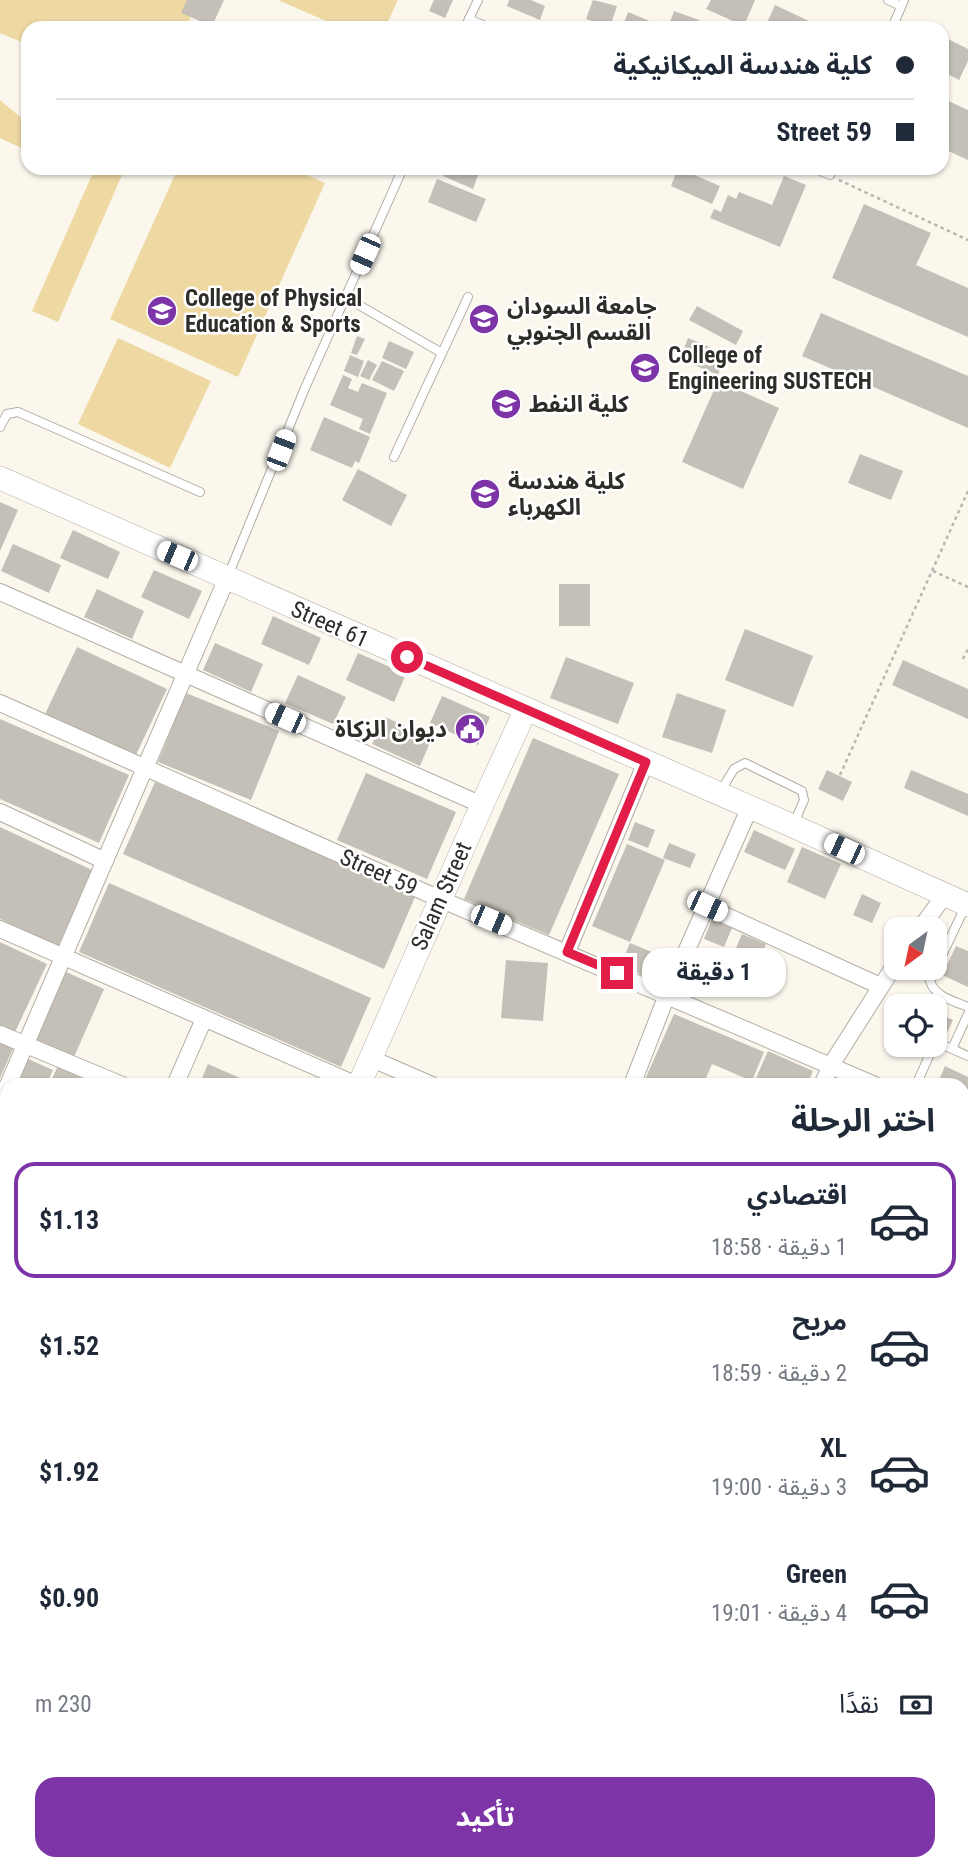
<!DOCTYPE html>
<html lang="ar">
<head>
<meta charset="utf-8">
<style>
	:root { --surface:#fff; --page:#f6f6f7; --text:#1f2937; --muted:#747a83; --line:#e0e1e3; --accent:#7c34a7 }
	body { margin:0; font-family:"Roboto Condensed","Noto Sans Arabic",sans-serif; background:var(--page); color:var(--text); direction:rtl; height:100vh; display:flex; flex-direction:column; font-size:26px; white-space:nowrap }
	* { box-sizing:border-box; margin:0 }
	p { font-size:23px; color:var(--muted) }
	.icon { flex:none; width:38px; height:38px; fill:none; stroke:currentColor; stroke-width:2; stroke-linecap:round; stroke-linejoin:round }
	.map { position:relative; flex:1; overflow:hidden; direction:ltr }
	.drawer { position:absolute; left:0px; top:1078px; width:970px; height:793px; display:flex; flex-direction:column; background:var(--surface); border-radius:21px 21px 0 0; box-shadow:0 2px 5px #0004; direction:rtl }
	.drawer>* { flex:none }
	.top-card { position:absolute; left:21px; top:21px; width:928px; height:154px; border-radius:21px; box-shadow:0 2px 5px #0004; direction:rtl; display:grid; align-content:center; height:154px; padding:0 35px; background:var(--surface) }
	.needle { width:46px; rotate:213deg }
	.tools { position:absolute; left:884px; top:917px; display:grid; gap:14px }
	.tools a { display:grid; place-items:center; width:63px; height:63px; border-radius:14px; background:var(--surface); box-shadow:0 2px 5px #0004; font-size:35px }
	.end { position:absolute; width:32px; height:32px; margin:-16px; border:9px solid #e11d48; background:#fff; box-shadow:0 0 0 4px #fff }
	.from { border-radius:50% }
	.bubble { position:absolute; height:49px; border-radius:21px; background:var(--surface); box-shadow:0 2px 5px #0004; font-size:23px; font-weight:700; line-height:49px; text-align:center; direction:rtl }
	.car { position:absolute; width:21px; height:42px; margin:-21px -10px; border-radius:9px; box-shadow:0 0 5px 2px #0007; background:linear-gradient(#fff 24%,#345 0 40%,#fff 0 76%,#345 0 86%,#fff 0) }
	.top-card b { display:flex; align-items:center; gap:24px; height:66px; font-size:26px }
	.top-card b+b { border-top:2px solid var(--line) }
	.top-card i { width:18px; height:18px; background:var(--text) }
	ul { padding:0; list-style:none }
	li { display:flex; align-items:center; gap:21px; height:116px; margin:0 14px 10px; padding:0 21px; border:4px solid transparent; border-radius:21px }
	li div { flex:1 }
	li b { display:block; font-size:26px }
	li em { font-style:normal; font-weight:700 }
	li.on { border-color:var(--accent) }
	li>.icon { width:63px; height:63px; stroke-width:1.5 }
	h2 { padding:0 35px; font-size:32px; line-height:84px }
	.pay { display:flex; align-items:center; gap:18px; height:77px; padding:0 35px; font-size:26px }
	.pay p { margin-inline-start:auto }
	.action { display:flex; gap:14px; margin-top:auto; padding:14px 35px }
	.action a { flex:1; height:80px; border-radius:21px; background:var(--accent); color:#fff; font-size:28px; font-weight:700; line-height:80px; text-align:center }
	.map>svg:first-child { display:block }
	.green { fill:#eed9a3 }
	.building { fill:#c4c0b7 }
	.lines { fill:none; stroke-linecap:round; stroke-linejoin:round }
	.lane-casing { stroke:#b1ada4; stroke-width:10 }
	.street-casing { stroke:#b1ada4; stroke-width:18 }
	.secondary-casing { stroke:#b1ada4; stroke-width:24 }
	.path { stroke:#bab7af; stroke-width:2.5; stroke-dasharray:3.5 3.5; stroke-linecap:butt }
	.lane { stroke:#fff; stroke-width:8 }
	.street { stroke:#fff; stroke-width:16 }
	.secondary { stroke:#fff; stroke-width:23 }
	.route { stroke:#e11d48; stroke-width:9 }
	.labels { text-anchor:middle; stroke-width:5; stroke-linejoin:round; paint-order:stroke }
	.poi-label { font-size:23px; font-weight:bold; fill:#2e2d29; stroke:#fff; text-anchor:start }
	.street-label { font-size:23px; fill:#2e2d29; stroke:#fff }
</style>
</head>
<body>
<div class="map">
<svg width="968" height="1870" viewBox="0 0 968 1870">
	<rect width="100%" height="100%" fill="#fbf7ed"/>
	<g class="green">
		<path d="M0,0H199L186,28H28V45L0,33Z"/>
		<path d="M278,0H398L385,28H342Z"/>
		<path d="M0,100L19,116L28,120V151L0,138Z"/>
		<path d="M95,168H125L58,322L32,311Z"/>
		<path d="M178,168H291L325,183L238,377L110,319Z"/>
		<path d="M118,338L211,381L170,468L78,424Z"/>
		<path d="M164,1864H332L329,1870H179Z"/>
	</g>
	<g class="building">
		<path d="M187,0H224L212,26L181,13Z"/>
		<path d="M434,0H453L445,18L429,11Z"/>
		<path d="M509,0H531L545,6L540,20L507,6Z"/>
		<path d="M593,0L617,6L610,27L586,19Z"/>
		<path d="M711,0H755L744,26L706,9Z"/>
		<path d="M775,5L811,22L808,28H773L766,25Z"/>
		<path d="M674,11L699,20L696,28H668Z"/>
		<path d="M628,12L652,22L650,28H622Z"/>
		<path d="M942,36L968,49V61L959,80L942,71Z"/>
		<path d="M942,98L968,110V160L942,148Z"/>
		<path d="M447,168H476L480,170L473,189L443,176Z"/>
		<path d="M678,168L720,186L712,204L671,186Z"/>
		<path d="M784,176L806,185L780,247L710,218L714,209L721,212L728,195L736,199L739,192L772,205Z"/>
		<path d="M437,179L486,199L476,222L428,202Z"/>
		<path d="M864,204L931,233L916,265L968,288V337L832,278Z"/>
		<path d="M697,306L743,331L736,345L689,320Z"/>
		<path d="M821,313L968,376V428L802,356Z"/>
		<path d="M357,336L365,339L357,355L351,353Z"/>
		<path d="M688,338L726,354L718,375L680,359Z"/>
		<path d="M389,341L414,352L406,369L382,358Z"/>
		<path d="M350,355L364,361L358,377L344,371Z"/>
		<path d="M368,360L377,365L369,380L360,376Z"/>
		<path d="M382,361L404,371L394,391L372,380Z"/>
		<path d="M343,375L352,379L348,388L358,392L362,383L387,393L370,434L359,429L363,419L330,405Z"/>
		<path d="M718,381L779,408L743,489L682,462Z"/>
		<path d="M324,417L370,437L359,463L355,461L352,468L310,450Z"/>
		<path d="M860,454L903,471L891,500L848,483Z"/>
		<path d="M358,469L407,495L391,526L342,500Z"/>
		<path d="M0,502L18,510L0,551Z"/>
		<path d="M73,530L120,552L108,579L60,558Z"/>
		<path d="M13,544L61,565L49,593L1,571Z"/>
		<path d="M154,570L202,591L189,619L141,597Z"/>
		<rect x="559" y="584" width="31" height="42"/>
		<path d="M97,589L144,611L132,639L84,617Z"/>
		<path d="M273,616L321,638L309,665L261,644Z"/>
		<path d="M745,629L813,656L793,707L725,680Z"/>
		<path d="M215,643L263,664L251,692L203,670Z"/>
		<path d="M77,647L167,689L135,757L45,714Z"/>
		<path d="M358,653L406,674L394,702L346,680Z"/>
		<path d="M566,657L634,683L618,724L550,698Z"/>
		<path d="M903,660L968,689V719L892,685Z"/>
		<path d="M298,675L346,697L333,724L285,703Z"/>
		<path d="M186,693L279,731L251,800L158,762Z"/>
		<path d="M677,693L726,710L712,753L662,737Z"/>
		<path d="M442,696L490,717L478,745L430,723Z"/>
		<path d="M385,717L432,738L420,766L372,744Z"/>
		<path d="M0,719L129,775L99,843L0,799Z"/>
		<path d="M533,738L619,774L549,935L464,899Z"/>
		<path d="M827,770L852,782L843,801L818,789Z"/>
		<path d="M911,770L968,794V816L904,788Z"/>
		<path d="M366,773L456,812L427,879L337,840Z"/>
		<path d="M155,782L415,897L384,969L123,854Z"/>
		<path d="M635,822L655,830L648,848L628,840Z"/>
		<path d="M0,827L92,870L58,946L0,919Z"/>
		<path d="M754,830L795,849L785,870L744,852Z"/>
		<path d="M669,843L696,854L690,868L663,858Z"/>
		<path d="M627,844L665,860L630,942L592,926Z"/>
		<path d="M802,847L841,864L825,899L787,882Z"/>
		<path d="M109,883L371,998L341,1067L79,952Z"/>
		<path d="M862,894L881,903L872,923L853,915Z"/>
		<path d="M712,919L732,928L724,947L704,939Z"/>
		<path d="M742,934L766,944L751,979L727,969Z"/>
		<path d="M0,942L47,964L15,1032L0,1025Z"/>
		<path d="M630,943L659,955L650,978L620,966Z"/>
		<path d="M956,946L968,951V987L942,975Z"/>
		<path d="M506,960L548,963L543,1021L501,1018Z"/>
		<path d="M66,972L104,989L74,1057L35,1039Z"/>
		<path d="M934,1012L953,1020L946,1035L934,1030Z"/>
		<path d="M674,1014L764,1052L752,1081L712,1064L703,1085L643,1084Z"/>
		<path d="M0,1037L15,1044L0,1078Z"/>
		<path d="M768,1051L813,1071L807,1085H753Z"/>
		<path d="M26,1058L53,1070L46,1085L15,1083Z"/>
		<path d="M208,1064L256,1085H199Z"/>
		<path d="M58,1066L95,1085H49Z"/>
		<path d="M945,1066L968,1077V1101L962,1099V1085H937Z"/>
		<path d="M0,1280L7,1283V1355L0,1352Z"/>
		<path d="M968,1298V1340L962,1338V1309Z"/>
		<path d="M962,1361L968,1363V1453L962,1450Z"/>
		<path d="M0,1383L7,1386V1466L0,1463Z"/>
		<path d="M962,1466L968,1469V1558L962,1556Z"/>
		<path d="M0,1493L7,1496V1580L0,1577Z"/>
		<path d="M962,1583L968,1585V1675L962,1672Z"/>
		<path d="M7,1614V1686L0,1683V1630Z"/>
		<path d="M0,1705L7,1708V1792L0,1789Z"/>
		<path d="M968,1740V1781L962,1779V1752Z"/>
		<path d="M962,1796L968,1799V1870H928L914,1864H962Z"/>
		<path d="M33,1864H105L120,1870H31Z"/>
		<path d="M405,1864H477L474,1870H420Z"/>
		<path d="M515,1864H533L539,1866L537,1870H512Z"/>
		<path d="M586,1864H601L615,1870H583Z"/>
		<path d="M712,1864H858L873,1870H710Z"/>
	</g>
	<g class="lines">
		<g class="lane-casing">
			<g id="lane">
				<path d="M888,0L901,6"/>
				<path d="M469,19L478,0"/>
				<path d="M465,28L469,19L490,28"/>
				<path d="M892,28L904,0"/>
				<path d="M813,168L830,175L833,168"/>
				<path d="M345,297L442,353"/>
				<path d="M0,427L7,414L18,412L200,492"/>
				<path d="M394,457L468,297"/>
				<path d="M228,576L305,388L403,168"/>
				<path d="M720,792L734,769L745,763L802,791L804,800L794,823"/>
				<path d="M965,907L930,981C935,997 954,1001 968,1007"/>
				<path d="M934,1045L945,1046L968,1056"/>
				<path d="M952,1049L968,1014"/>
				<path d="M916,1085L934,1045"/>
			</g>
		</g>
		<g class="street-casing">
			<g id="street">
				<path d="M0,592L482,805"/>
				<path d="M0,703L440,899L875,1085"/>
				<path d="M0,812L105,861"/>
				<path d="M707,907L880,986"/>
				<path d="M0,929L357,1085"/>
				<path d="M920,929L944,896"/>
				<path d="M567,952L646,762"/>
				<path d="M0,1034L122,1085"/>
				<path d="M370,1058L432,1085"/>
				<path d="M8,1085L227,578"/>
				<path d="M175,1085L204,1019"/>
				<path d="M632,1085L667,995L750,807"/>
				<path d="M822,1085L831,1065L896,963"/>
				<path d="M0,1103L7,1087"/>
				<path d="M962,1123L968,1126"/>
				<path d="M0,1145L7,1148"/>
				<path d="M0,1215L7,1199"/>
				<path d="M0,1263L7,1266"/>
				<path d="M962,1350L968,1352"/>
				<path d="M0,1367L7,1370"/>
				<path d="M962,1456L968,1458"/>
				<path d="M0,1477L7,1480"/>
				<path d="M962,1570L968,1572"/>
				<path d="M0,1587L7,1590"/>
				<path d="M962,1684L968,1686"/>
				<path d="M0,1697L7,1700"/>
				<path d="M962,1730L968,1717"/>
				<path d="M962,1789L968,1792"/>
				<path d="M0,1803L7,1806"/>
				<path d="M141,1864L155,1870"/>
				<path d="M390,1864L404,1870"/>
				<path d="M631,1864L646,1870"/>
				<path d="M884,1864L897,1870"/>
				<path d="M341,1870L344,1864"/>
				<path d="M552,1870L555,1864"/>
			</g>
		</g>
		<g class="secondary-casing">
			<g id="secondary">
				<path d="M0,478L793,826L968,905"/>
				<path d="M359,1085L482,805L526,709"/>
				<path d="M962,1251L968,1237"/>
				<path d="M962,1287L968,1274"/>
				<path d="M16,1870L18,1864"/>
				<path d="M708,1870L711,1864"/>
			</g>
		</g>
		<g class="path">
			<path d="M839,180L968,240"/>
			<path d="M933,571L968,587"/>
			<path d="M963,659L968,649"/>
			<path d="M840,775L968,491"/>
		</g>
		<use href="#lane" class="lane"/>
		<use href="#street" class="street"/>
		<use href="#secondary" class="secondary"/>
	</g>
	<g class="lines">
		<path class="route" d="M407,657L646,762L567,952L617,973"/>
	</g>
	<defs>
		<g id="university-disc" transform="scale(1.575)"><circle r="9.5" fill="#7c34a7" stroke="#fff"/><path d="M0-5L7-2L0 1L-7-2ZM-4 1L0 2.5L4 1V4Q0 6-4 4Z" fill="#fff"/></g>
		<g id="civic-disc" transform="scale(1.575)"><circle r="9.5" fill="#7c34a7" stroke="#fff"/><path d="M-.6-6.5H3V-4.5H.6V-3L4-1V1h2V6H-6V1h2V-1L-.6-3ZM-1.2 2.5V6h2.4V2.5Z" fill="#fff"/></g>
	</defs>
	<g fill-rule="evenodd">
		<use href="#university-disc" x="162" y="311"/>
		<use href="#university-disc" x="484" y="319"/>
		<use href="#university-disc" x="645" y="368"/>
		<use href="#university-disc" x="506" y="404"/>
		<use href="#university-disc" x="485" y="494"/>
		<use href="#civic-disc" x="470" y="729"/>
	</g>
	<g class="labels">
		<g class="poi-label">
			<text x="185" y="306">College of Physical<tspan x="185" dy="26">Education &amp; Sports</tspan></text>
			<text x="507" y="314">جامعة السودان<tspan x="507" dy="26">القسم الجنوبي</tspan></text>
			<text x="668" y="363">College of<tspan x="668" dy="26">Engineering SUSTECH</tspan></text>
			<text x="529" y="412">كلية النفط</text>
			<text x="508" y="489">كلية هندسة<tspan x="508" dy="26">الكهرباء</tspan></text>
			<text x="447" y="737" text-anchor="end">ديوان الزكاة</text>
		</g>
		<g class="street-label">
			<text transform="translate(330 624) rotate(24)" y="8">Street 61</text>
			<text transform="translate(379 872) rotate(24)" y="8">Street 59</text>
			<text transform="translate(441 896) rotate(-66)" y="8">Salam Street</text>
		</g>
	</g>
</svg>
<div class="tools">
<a><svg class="needle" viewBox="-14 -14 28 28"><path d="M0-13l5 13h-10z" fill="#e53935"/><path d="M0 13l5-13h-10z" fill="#747a83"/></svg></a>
<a><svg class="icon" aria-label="locate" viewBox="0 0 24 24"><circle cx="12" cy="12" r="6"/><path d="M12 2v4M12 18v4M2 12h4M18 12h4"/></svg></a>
</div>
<i class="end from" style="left:407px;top:657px"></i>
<i class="end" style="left:617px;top:973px"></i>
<div class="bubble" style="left:642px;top:948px;width:144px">1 دقيقة</div>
<i class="car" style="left:365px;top:254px;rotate:204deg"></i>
<i class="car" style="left:281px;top:450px;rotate:21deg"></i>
<i class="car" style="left:177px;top:556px;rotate:293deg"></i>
<i class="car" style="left:285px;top:718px;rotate:294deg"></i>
<i class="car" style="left:844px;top:849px;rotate:295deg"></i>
<i class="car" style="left:707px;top:906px;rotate:115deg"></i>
<i class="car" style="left:491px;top:920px;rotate:113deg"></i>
<div class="top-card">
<b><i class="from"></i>كلية هندسة الميكانيكية</b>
<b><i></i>Street 59</b>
</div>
<section class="drawer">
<h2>اختر الرحلة</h2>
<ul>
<li class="on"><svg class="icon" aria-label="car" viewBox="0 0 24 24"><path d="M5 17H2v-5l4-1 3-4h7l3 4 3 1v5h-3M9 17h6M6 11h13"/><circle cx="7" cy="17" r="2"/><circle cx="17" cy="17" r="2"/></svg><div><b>اقتصادي</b><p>1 دقيقة · 18:58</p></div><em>$1.13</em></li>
<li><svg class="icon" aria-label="car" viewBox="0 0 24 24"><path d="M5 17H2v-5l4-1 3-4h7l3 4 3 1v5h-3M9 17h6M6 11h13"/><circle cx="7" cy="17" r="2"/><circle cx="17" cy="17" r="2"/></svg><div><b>مريح</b><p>2 دقيقة · 18:59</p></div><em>$1.52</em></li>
<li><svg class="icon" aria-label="car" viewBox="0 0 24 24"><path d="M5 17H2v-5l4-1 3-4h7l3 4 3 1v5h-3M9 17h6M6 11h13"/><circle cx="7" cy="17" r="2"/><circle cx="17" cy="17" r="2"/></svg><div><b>XL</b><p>3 دقيقة · 19:00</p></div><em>$1.92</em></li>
<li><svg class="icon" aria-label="car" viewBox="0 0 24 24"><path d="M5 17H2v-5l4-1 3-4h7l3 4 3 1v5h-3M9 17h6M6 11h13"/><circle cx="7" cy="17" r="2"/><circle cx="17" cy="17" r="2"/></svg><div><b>Green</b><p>4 دقيقة · 19:01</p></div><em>$0.90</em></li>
</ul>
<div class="pay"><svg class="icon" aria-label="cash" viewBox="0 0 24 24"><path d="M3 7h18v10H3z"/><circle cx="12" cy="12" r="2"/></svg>نقدًا<p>230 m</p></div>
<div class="action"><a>تأكيد</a></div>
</section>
</div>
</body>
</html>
